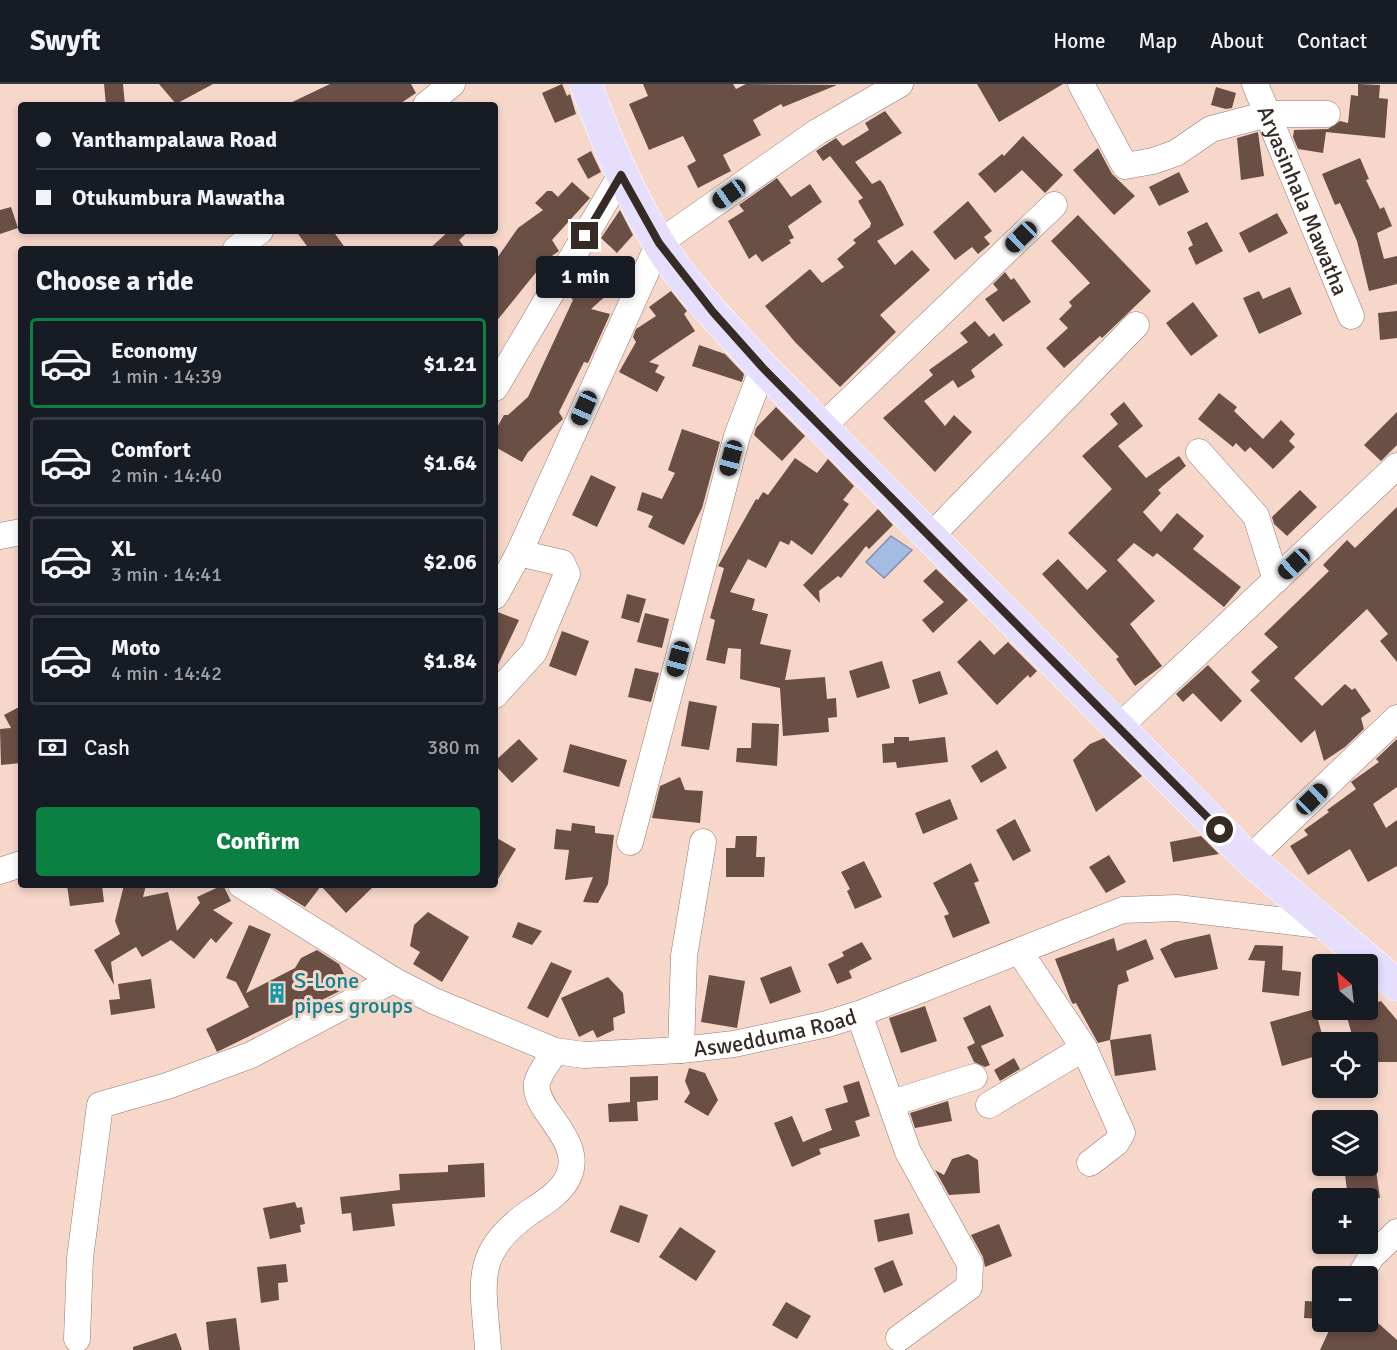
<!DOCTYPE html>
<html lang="en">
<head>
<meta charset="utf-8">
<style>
	:root { --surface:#171b24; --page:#20242c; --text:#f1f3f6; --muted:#9ea1a6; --line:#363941; --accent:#0b8043 }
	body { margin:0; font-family:Signika,sans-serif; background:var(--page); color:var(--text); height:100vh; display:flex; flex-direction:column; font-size:22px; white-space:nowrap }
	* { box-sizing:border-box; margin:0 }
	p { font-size:20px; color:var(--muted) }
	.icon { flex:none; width:33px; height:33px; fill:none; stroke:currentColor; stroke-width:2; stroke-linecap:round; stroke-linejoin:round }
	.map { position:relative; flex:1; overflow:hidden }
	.details { position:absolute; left:18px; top:162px; width:480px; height:642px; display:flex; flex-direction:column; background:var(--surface); border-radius:6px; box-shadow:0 3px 9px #0003 }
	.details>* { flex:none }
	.top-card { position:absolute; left:18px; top:18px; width:480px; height:132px; border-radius:6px; box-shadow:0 3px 9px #0003; display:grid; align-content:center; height:132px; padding:0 18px; background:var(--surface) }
	.needle { width:39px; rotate:332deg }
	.controls { position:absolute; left:1312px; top:870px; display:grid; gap:12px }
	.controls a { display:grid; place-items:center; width:66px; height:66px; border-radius:6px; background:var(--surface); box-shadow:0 3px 9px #0003; font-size:30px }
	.end { position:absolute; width:27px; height:27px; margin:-14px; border:8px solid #362a25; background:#fff; box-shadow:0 0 0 3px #fff }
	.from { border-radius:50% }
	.bubble { position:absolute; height:42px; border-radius:6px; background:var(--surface); box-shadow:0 3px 9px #0003; font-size:20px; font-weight:700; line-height:42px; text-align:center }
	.car { position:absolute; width:18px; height:36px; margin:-18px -9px; border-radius:8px; box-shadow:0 0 4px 2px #0007; background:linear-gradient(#222 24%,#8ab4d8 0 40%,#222 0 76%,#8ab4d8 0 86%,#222 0) }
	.top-card b { display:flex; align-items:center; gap:21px; height:57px; font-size:22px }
	.top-card b+b { border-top:2px solid var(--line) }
	.top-card i { width:15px; height:15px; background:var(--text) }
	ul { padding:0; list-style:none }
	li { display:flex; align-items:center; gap:18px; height:90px; margin:0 12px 9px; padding:0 6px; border:3px solid var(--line); border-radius:6px }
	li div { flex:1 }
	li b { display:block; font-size:22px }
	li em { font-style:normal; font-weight:700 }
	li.on { border-color:var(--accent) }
	li>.icon { width:54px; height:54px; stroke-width:1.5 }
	h2 { padding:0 18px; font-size:27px; line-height:72px }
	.pay { display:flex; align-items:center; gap:15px; height:66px; padding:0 18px; font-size:22px }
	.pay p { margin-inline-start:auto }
	.primary-button { display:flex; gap:12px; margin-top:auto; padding:12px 18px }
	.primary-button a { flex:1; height:69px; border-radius:6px; background:var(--accent); color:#fff; font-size:24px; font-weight:700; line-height:69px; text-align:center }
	header { display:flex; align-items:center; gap:36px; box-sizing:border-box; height:84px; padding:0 30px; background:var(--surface); border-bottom:2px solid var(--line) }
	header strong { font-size:28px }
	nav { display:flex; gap:33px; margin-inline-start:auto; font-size:21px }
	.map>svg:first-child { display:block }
	.water { fill:#a2bce3; stroke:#8290aa; stroke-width:1.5 }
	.building { fill:#6a4f44 }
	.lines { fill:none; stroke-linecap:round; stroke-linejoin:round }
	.minor-casing { stroke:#96796e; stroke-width:27 }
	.major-casing { stroke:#fff; stroke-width:33 }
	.minor { stroke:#fff; stroke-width:26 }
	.major { stroke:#e5defd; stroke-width:32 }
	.route { stroke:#362a25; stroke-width:8 }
	.labels { text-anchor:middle; stroke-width:6; stroke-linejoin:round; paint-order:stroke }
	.street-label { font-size:22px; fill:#362a25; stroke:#f8d7cb }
	.culture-label { font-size:22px; fill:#0d838f; stroke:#f8d7cb; text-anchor:start }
</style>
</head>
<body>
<header>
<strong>Swyft</strong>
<nav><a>Home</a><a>Map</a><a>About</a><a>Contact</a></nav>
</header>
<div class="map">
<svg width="1397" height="1266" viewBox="0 0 1397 1266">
	<rect width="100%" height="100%" fill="#f8d7cb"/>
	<path class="water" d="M891,452L912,466L884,494L866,478Z"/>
	<g class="building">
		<path d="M104,0H123L125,21H106Z"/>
		<path d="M159,0H213L176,20Z"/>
		<path d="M330,0H411L416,9L398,21H286Z"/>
		<path d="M562,0L567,12L570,10L576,30L555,39L542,9Z"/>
		<path d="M643,0H733L736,5L746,0L837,1L783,23L781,20L753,36L761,51L723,71L731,87L698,104L687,82L696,77L683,52L649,66L629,20L648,12Z"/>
		<path d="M977,0H1063L999,38Z"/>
		<path d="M1358,0L1380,1L1379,14L1388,15L1385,54L1326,48L1323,69L1298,65L1293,53L1294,46L1328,45L1340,37L1348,39L1351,11L1358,12Z"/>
		<path d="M1216,3L1236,9L1232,24L1226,25L1211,21Z"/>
		<path d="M885,27L902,49L855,78L872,100L880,96L884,101L904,141L877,157L895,181L912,166L930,186L880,231L896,248L840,303L795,258L765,222L810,185L822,199L844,183L837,175L856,159L853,156L870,143L871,139L858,117L863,114L830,72L823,77L816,67L836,54L843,62L869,46L865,39Z"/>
		<path d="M1258,48L1264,92L1241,96L1237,54Z"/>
		<path d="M1023,52L1063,91L1045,109L1022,86L995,109L978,90L1002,70L1004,72Z"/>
		<path d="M1098,64L1112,90L1135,112L1114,131L1073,86Z"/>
		<path d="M591,67L601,88L588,95L577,75Z"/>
		<path d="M1360,74L1369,95L1366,96L1380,125L1384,123L1392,142L1377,149L1384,175L1397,172V200L1369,207L1357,157L1340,119L1335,121L1322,90Z"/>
		<path d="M1179,88L1189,108L1159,122L1149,103Z"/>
		<path d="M777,94L791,113L810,100L822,118L788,142L794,154L789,156L791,159L762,178L756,170L749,175L728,137L744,127L739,121Z"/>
		<path d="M572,98L590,114L552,156L559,167L546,176L495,239V177L518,144L543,126L535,119L547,107H552L558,113Z"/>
		<path d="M968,117L992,147L984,153L990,160L978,170L972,163L955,176L933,148Z"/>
		<path d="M11,123L18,144L0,150V126Z"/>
		<path d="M620,126L633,151L617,169L601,154Z"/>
		<path d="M1277,129L1288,149L1249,169L1239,149Z"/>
		<path d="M1078,131L1151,207L1102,254L1100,252L1064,284L1046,264L1068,244L1059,235L1072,222L1069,218L1090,199L1051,157Z"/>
		<path d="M1207,138L1223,167L1196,181L1188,164L1193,161L1187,148Z"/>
		<path d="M296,147H333L346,165H309Z"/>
		<path d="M449,147H469L459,156L466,165H429Z"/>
		<path d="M588,187L608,210L591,225L610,230L608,235L588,279L584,278L559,328L563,335L528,368L522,378L495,363V347L504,331H508L528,313L573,216L568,210L575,199Z"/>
		<path d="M1005,188L1011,196L1014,194L1031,218L1003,238L985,215L998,206L993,200Z"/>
		<path d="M1290,203L1302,230L1259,250L1243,214L1259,207L1263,215Z"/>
		<path d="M671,207L687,227L684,230L695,247L649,278L659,281L655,288L665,293L657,308L619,288L636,258L633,253L636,245L656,232L649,223Z"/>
		<path d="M1193,218L1218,252L1191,272L1166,239Z"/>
		<path d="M1397,227V254L1380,256L1378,229Z"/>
		<path d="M975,237L989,253L994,249L1003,261L971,286L975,293L958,304L953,296L924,317L945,342L954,331L972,348L935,388L883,334L933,291L929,286L968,258L960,249Z"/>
		<path d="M699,261L725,270L744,290L742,298L692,282Z"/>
		<path d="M1219,309L1237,323L1234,327L1263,355L1281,336L1295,350L1289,357L1295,363L1273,385L1250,363L1245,368L1236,359L1233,363L1198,335Z"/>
		<path d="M1124,318L1143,342L1118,362L1146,394L1179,372L1186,382L1158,406L1161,409L1143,428L1161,448L1177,429L1204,452L1193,465L1241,503L1224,523L1157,469L1153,473L1134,459L1117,476L1155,517L1130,540L1162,582L1135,602L1116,575L1119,573L1042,490L1058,475L1087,506L1107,487L1068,449L1112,405L1082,372L1118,340L1110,330Z"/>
		<path d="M776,323L805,352L782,377L754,351L756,344Z"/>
		<path d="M1397,328V361L1381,377L1364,361Z"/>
		<path d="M682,345L720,358L702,424L684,461L648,443L653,432L637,426L642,408L662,415L675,389L668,386Z"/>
		<path d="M795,374L817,389L828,375L854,402L843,416L849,420L812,471L791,456L789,461L780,457L766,484L748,475L730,508L755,515L752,526L768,530L760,560L791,566L785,596L825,593L827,615L836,614L837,633L828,634L829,648L783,652L780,604L740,595L741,565L728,564L725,580L706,576L715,536L710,534L724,484L718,482L756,415L758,416L763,408L768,411Z"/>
		<path d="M591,391L616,403L597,443L572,431Z"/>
		<path d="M1300,406L1317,423L1287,452L1274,440L1272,433Z"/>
		<path d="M1397,423V578L1380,557L1388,550L1367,525L1294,594L1322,622L1345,600L1352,606L1355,604L1371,627L1361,634L1364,645L1345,663L1324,677L1315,646L1301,659L1250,606L1260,597L1251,588L1278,563L1264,550L1329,487L1323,481L1347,456L1355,464Z"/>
		<path d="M878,425L893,441L869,465L866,462L841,494L838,492L819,507L820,519L803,501Z"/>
		<path d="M936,485L968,516L933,549L922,536L944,518L923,497Z"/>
		<path d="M627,510L646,515L639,539L621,534Z"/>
		<path d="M495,527L519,536L495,587Z"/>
		<path d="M645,529L669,535L662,564L637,558Z"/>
		<path d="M562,547L589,557L576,592L549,582Z"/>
		<path d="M980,556L994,571L1008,558L1037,587L1030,594L1028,591L997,621L957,578Z"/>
		<path d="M882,577L890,604L857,614L849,587Z"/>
		<path d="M1208,581L1242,617L1221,638L1193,609L1183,618L1176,610Z"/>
		<path d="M635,584L659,589L651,618L628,613Z"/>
		<path d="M940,587L948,610L919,620L912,596Z"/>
		<path d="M689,617L717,622L709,666L681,662Z"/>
		<path d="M21,622V679L1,681L0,645L11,644L4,631Z"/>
		<path d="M752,639L779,640L777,682L736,678L737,664H751Z"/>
		<path d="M894,653H909V657L945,653L948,678L897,684L896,678L883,679L882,660L894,659Z"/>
		<path d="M1104,654L1142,692L1096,728L1073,676L1090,660Z"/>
		<path d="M519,655L538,675L512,699L495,681V677Z"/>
		<path d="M1397,655V703L1373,720L1386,744L1397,736V782L1368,798L1350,765L1308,791L1290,762L1308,751L1304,746L1329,728L1327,726L1356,705L1351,698L1379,678L1376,675Z"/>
		<path d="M570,660L627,676L619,703L563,688Z"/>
		<path d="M997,666L1007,684L981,699L971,682Z"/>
		<path d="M680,693L685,706L703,707L700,739L652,734L660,702Z"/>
		<path d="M950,715L958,735L923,750L915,729Z"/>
		<path d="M1015,735L1031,767L1013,777L996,746Z"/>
		<path d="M572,739L595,742V749L614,751L608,800L598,819L583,818L593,793L565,796L569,766L554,765L556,745L571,747Z"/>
		<path d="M736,752H757L756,773H765L764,793H726V764H735Z"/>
		<path d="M1201,752L1219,770L1173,778L1170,758Z"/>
		<path d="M495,753L516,765L495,800Z"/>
		<path d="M1109,771L1126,798L1106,809L1089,783Z"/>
		<path d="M864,777L882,813L855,825L847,807L850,805L841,788Z"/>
		<path d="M971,779L979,797L974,799L990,839L953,854L944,832L949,830L933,799Z"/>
		<path d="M67,801H102L104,818L70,822Z"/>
		<path d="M124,801H146L143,813L168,808L177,847L200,819L197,813L223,801L231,817L213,826L233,839L216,859L211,854L194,875L171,856L142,873L136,863L111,878L114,901L94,866L120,850L115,837Z"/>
		<path d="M269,801H375L346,829L321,802L305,823Z"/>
		<path d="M428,828L469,853L442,898L413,880L420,868L410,862L414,841Z"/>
		<path d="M518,838L542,847L532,861L512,853Z"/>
		<path d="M249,841L271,850L246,909L295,884L301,874L317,866L339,880L350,902L217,968L206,945L249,923L236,898L226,894Z"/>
		<path d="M1210,850L1218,885L1175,894L1160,865L1175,858Z"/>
		<path d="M1114,854L1117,867L1146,855L1154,875L1126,887L1129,897L1118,901L1110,956L1098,959L1076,919L1073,920L1071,917L1055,875Z"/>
		<path d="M862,858L872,875L849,887L852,894L837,900L828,880L844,872L842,868Z"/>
		<path d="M1255,861L1283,862L1282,886L1301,888L1299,912L1262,908L1265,877L1248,876Z"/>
		<path d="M551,878L572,887L548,934L527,924Z"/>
		<path d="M791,882L801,908L770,920L760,894Z"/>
		<path d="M709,891L745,897L737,944L701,938Z"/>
		<path d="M608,893L623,909L625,929L613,934L614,946L597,954L593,946L579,953L561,914Z"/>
		<path d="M151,895L155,924L111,931L109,916L120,915L118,900Z"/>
		<path d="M1381,917L1397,936V978H1368V958H1354L1345,926H1368V921Z"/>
		<path d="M990,921L1004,952L981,962L990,981L985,983L974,978L967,963L975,959L963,934Z"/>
		<path d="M925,922L937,957L901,969L889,934Z"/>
		<path d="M1315,925L1323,954V970L1282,982L1270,938Z"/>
		<path d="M1151,950L1156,986L1115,992L1110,956Z"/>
		<path d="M1014,974L1020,985L1000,997L994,986Z"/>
		<path d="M689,984L705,989L718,1016L708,1032L684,1018L690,1009L685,997Z"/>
		<path d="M658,992V1016L637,1018L638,1037L609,1038L608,1020L630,1018V993Z"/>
		<path d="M859,997L870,1032L855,1037L860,1052L819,1065L821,1070L792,1083L774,1039L792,1032L803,1058L832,1046L825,1025L848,1018L843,1002Z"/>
		<path d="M948,1017L952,1037L915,1044L910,1029Z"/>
		<path d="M968,1070L978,1076L980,1109L949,1111L935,1086L944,1091L952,1075Z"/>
		<path d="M484,1079L485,1113L392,1120L395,1142L353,1147L351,1129L342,1130L340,1113L400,1106L399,1090L448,1088V1081Z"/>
		<path d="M1375,1079L1380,1114H1348L1344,1083Z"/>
		<path d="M295,1118L297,1124L302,1123L305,1140L300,1141L301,1148L270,1155L263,1124Z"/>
		<path d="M620,1121L648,1131L639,1159L610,1148Z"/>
		<path d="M909,1129L913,1150L878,1158L874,1136Z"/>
		<path d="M999,1140L1012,1172L985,1183L983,1173L971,1151Z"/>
		<path d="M680,1143L716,1167L696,1197L659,1173Z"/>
		<path d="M893,1176L903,1201L884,1209L874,1184Z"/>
		<path d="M286,1180L288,1198L278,1199L279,1216L261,1219L257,1183Z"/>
		<path d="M1305,1217L1323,1218V1235L1304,1234Z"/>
		<path d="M786,1218L811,1232L797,1255L772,1241Z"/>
		<path d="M1369,1231L1397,1256V1266H1320L1333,1238H1368Z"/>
		<path d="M236,1234L240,1266H209L206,1238Z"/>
		<path d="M176,1249L182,1266H133V1263Z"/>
	</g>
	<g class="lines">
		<g class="minor-casing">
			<g id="minor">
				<path d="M1081,0L1125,82L1153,77L1176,69L1211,45L1268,30H1327"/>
				<path id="s1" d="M1255,0L1351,232"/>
				<path d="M426,21L452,0"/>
				<path d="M236,165L260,147"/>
				<path d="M495,304L621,91"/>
				<path d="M822,343L1054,121"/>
				<path d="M1199,368L1256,432L1276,496"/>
				<path d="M0,452L21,448"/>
				<path d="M931,452L1136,241"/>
				<path d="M495,512L519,469L659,159L817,48L900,0"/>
				<path d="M495,611L534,568L567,490L562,479L519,469"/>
				<path d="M1118,644L1397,382"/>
				<path d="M630,758L737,352L763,284"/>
				<path d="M1249,775L1397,634"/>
				<path d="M0,787L21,780"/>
				<path id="s2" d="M241,801L393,896L434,917L555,967L584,971L681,966L734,960L827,940L859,930L1123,826L1177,824L1328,842"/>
				<path d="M1019,867L1084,964L1122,1049L1116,1059L1090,1079"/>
				<path d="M859,930L908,1068L970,1180L969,1203L899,1254"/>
				<path d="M681,966L684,872L703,758"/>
				<path d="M892,1019L974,993"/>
				<path d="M989,1021L1084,964"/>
				<path d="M1360,1192L1371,1173L1397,1148"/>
				<path d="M77,1255L80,1174L100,1021L167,1002L251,971L393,896"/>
				<path d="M488,1266C484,1201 470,1170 530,1128C544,1119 563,1107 569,1091C584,1055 532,1025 537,999C539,989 549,977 555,967"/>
			</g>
		</g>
		<g class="major-casing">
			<path id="major" d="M586,0C605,55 628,108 658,158C686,204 727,244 763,284L1249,775L1397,901"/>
		</g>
		<use href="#minor" class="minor"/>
		<use href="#major" class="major"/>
	</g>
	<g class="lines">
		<path class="route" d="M585,152L621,91L659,159L713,228L763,284L1220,746"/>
	</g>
	<defs>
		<g id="building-bare" transform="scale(1.62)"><path d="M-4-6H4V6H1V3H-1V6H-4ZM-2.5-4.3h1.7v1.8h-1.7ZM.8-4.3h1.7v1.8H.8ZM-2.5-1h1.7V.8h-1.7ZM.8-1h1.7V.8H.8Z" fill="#0f9aa8" stroke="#f8d7cb" stroke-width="2.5" paint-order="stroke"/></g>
	</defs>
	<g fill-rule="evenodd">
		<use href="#building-bare" x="277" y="909"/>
	</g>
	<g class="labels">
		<g class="street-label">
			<text dy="8" stroke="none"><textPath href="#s1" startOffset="126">Aryasinhala Mawatha</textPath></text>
			<text dy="8" stroke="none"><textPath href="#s2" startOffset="578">Aswedduma Road</textPath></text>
		</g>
		<g class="culture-label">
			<text x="294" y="904">S-Lone<tspan x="294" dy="25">pipes groups</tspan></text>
		</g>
	</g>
</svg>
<div class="controls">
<a><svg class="needle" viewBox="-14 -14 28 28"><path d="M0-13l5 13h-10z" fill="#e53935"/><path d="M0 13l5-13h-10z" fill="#9ea1a6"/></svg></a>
<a><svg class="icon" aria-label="locate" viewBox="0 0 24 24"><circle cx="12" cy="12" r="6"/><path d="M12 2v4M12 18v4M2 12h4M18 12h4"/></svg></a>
<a><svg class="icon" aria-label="layers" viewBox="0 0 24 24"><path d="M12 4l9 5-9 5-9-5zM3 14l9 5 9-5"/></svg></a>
<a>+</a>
<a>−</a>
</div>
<i class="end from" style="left:1220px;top:746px"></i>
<i class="end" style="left:585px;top:152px"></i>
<div class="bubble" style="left:536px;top:172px;width:99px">1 min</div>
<i class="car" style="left:729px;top:110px;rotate:235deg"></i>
<i class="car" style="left:1021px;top:153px;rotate:226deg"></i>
<i class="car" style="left:584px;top:324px;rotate:204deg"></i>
<i class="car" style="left:731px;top:374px;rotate:195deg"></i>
<i class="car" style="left:1294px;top:480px;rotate:227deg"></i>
<i class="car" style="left:678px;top:575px;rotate:195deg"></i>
<i class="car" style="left:1312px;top:715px;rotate:46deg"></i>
<div class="top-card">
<b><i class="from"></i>Yanthampalawa Road</b>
<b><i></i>Otukumbura Mawatha</b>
</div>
<section class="details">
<h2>Choose a ride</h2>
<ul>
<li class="on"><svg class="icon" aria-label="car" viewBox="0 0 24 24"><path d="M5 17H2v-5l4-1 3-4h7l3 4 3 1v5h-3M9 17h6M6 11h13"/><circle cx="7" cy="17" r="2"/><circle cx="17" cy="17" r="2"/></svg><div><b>Economy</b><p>1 min · 14:39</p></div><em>$1.21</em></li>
<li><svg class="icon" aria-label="car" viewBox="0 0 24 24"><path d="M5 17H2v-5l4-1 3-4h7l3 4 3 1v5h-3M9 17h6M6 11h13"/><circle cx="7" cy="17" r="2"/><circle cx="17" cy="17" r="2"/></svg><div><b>Comfort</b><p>2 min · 14:40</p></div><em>$1.64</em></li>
<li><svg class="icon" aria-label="car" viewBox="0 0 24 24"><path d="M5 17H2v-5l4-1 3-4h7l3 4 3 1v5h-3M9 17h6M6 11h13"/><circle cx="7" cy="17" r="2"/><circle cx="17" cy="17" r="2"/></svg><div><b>XL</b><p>3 min · 14:41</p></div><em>$2.06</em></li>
<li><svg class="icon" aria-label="car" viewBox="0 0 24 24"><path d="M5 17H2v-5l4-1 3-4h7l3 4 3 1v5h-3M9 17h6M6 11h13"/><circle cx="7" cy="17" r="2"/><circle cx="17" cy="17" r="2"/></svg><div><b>Moto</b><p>4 min · 14:42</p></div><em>$1.84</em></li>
</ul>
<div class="pay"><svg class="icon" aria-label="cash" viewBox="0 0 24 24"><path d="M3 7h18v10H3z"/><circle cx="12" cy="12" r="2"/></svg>Cash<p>380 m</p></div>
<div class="primary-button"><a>Confirm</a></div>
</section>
</div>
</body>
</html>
